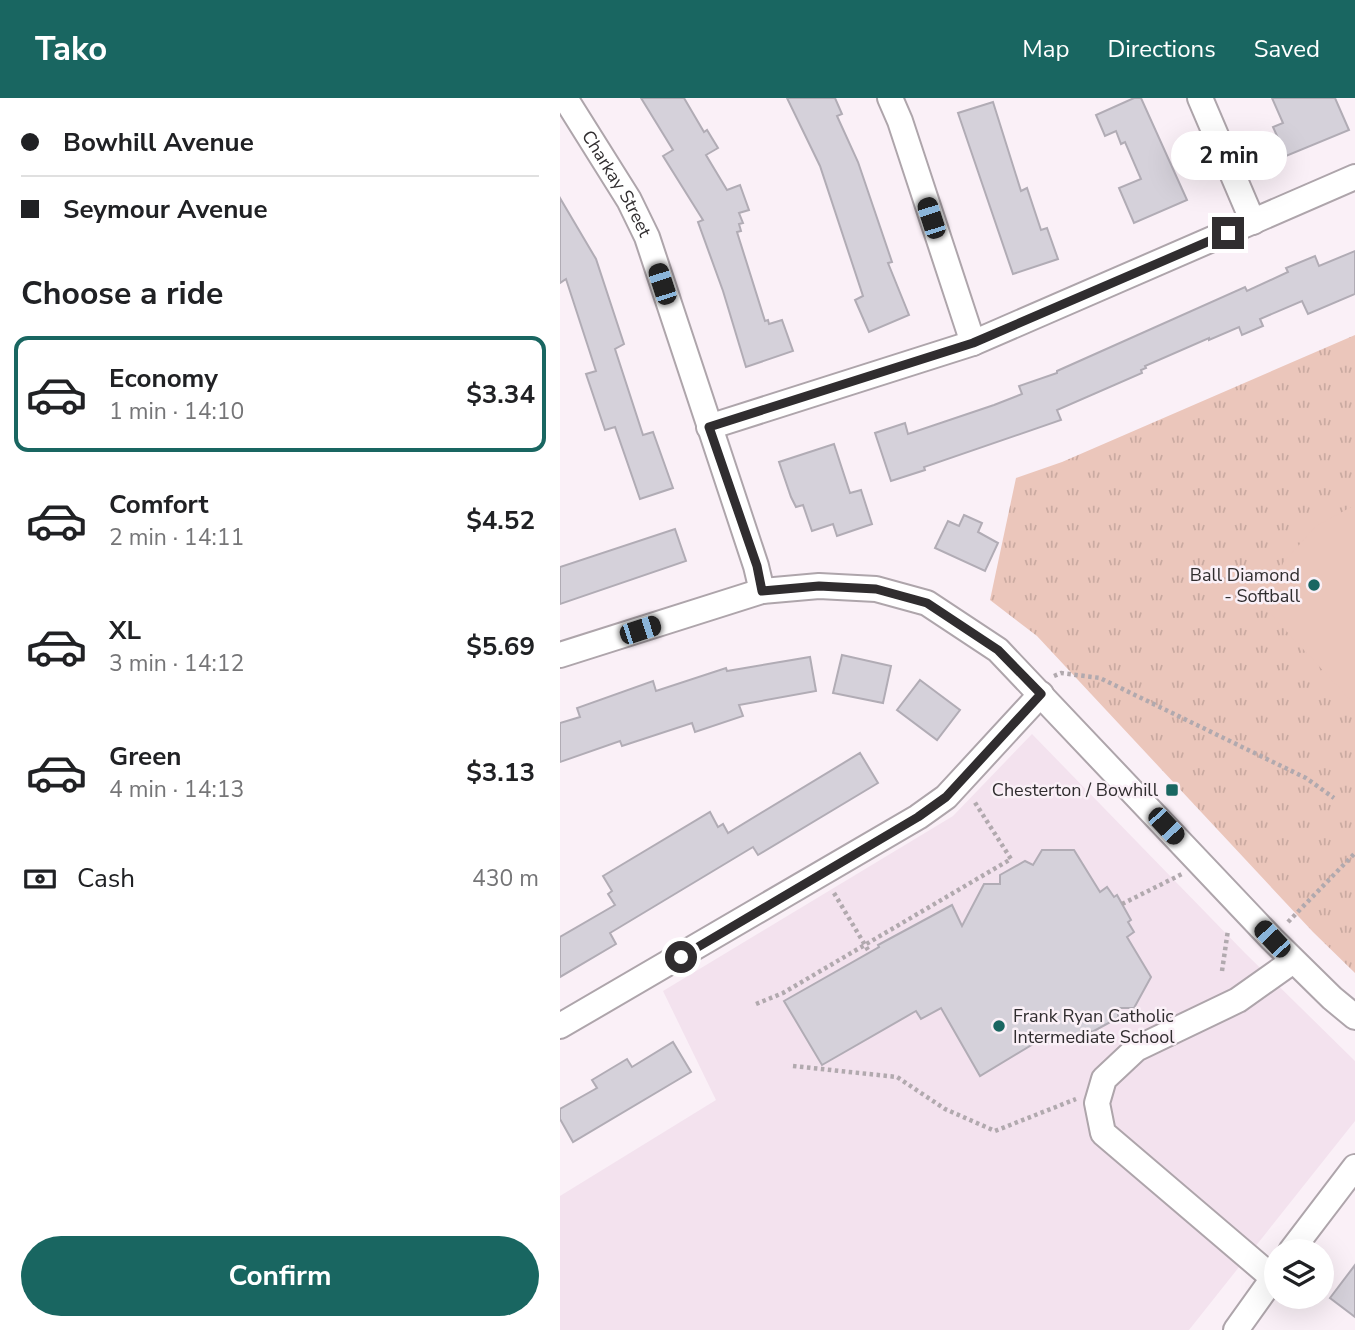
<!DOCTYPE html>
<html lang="en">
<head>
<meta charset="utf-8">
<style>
	:root { --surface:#fff; --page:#f2f2f2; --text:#202124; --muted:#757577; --line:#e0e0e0; --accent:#196661 }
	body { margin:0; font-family:"Nunito Sans",sans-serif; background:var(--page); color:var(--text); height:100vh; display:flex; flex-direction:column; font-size:26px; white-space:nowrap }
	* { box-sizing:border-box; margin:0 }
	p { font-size:23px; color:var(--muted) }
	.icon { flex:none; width:38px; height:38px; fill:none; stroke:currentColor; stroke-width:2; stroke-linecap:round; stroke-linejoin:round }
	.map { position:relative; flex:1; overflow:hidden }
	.panel { display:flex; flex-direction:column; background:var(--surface); width:560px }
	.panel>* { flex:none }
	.hud { display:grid; align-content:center; height:154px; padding:0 21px; background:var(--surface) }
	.buttons { position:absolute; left:704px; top:1141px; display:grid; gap:14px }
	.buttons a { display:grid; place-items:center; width:70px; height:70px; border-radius:50%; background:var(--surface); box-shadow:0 7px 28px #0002; font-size:35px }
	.end { position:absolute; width:32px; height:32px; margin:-16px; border:9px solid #302d2f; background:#fff; box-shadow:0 0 0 4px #fff }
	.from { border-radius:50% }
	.bubble { position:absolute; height:49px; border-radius:24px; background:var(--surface); box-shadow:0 7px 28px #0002; font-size:23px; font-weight:700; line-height:49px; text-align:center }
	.car { position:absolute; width:21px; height:42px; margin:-21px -10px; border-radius:9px; box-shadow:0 0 5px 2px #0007; background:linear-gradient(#222 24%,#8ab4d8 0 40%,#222 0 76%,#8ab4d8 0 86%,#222 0) }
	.hud b { display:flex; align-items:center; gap:24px; height:66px; font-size:26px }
	.hud b+b { border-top:2px solid var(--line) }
	.hud i { width:18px; height:18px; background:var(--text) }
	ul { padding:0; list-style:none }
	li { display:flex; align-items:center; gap:21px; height:116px; margin:0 14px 10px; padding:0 7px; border:4px solid transparent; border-radius:14px }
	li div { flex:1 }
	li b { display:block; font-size:26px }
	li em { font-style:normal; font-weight:700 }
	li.on { border-color:var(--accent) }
	li>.icon { width:63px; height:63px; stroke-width:1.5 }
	h2 { padding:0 21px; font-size:32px; line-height:84px }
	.pay { display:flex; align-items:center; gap:18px; height:77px; padding:0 21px; font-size:26px }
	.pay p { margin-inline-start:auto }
	.cta { display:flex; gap:14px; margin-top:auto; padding:14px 21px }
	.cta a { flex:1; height:80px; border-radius:42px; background:var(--accent); color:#fff; font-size:28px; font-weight:700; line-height:80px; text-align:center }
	header { display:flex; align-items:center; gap:42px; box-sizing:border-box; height:98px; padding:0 35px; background:var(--accent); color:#fff }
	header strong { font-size:33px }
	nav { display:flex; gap:38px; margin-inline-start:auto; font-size:24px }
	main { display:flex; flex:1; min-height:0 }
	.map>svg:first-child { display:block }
	.built { fill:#f3e2ee }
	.park { fill:url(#park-tufts) }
	.pitch { fill:#ebc6bb }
	.building { fill:#d5d1da; stroke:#b1acb5; stroke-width:2 }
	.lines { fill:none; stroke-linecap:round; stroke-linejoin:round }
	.minor-casing { stroke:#aea5ab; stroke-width:28 }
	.path { stroke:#b1a9ae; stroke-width:4.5; stroke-dasharray:3.5 3.5; stroke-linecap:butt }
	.minor { stroke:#fff; stroke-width:24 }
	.route { stroke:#302d2f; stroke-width:9 }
	.poi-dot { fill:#196661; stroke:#faf0f7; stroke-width:2.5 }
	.labels { text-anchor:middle; stroke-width:5; stroke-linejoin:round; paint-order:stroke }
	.street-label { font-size:18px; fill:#302d2f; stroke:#faf0f7 }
	.poi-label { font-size:18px; fill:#302d2f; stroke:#faf0f7; text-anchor:end }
</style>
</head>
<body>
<header>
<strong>Tako</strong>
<nav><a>Map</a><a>Directions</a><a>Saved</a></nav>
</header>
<main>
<section class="panel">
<div class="hud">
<b><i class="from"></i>Bowhill Avenue</b>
<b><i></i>Seymour Avenue</b>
</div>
<h2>Choose a ride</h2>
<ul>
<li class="on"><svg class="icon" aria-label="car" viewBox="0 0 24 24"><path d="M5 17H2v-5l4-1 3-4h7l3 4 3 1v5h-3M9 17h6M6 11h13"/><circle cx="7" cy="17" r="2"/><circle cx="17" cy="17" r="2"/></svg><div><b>Economy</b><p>1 min · 14:10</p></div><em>$3.34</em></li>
<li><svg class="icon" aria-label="car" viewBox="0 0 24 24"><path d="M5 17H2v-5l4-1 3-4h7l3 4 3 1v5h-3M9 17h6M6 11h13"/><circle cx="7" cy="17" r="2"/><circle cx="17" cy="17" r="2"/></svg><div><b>Comfort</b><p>2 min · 14:11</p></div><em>$4.52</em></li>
<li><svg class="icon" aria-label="car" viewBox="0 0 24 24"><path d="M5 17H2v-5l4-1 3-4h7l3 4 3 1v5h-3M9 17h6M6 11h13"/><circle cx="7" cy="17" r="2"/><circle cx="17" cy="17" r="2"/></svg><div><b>XL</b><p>3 min · 14:12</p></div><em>$5.69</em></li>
<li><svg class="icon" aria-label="car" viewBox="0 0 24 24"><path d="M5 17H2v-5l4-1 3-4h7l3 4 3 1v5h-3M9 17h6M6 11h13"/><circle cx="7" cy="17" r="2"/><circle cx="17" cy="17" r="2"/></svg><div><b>Green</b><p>4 min · 14:13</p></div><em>$3.13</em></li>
</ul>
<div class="pay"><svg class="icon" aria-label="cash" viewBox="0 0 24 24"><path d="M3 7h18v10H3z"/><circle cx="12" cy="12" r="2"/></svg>Cash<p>430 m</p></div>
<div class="cta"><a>Confirm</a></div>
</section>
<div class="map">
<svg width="795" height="1232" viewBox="0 0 795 1232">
	<defs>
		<pattern id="park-tufts" width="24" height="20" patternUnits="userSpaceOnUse" patternTransform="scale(1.75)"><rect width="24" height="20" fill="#ebc6bb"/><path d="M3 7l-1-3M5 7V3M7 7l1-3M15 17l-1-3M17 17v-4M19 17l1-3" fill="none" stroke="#caaaa1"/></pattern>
	</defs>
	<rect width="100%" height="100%" fill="#faf0f7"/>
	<path class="built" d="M472,636L685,855L795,963V1023L629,1232H0V1098L156,1002L103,893L393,718Z"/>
	<path class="park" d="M795,237V875L753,834L477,538L430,502L456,380L502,364Z"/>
	<path class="pitch" d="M795,407V607L705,510L723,465L756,428Z"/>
	<g class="building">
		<path d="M81,0H124L144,34L147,32L158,50L146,57L167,92L180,87L189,112L179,115L183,125L179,126L181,133L177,134L205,223L208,222L209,226L222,222L233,253L186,269L163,193L138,124L143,122L103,58L113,52Z"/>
		<path d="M227,0H275L282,16L277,18L298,64L332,164L328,165L349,217L309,234L295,202L303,198L260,68Z"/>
		<path d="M574,0H581L627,102L574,125L559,90L581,81L565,44L561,46L556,33L545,38L536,17Z"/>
		<path d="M712,0H775L789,32L726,58L713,29L723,25Z"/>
		<path d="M433,4L461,93L467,90L481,132L487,130L498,161L453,176L398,15Z"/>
		<path d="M0,100L36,161L64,246L55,251L83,337L93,334L113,390L80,401L55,329L45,332L26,276L36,273L6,181L0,185Z"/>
		<path d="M795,153V196L748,216L742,203L700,221L703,228L682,237L679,229L649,242V240L585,268L586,270L581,272L582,275L497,312L501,322L364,369L365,372L331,383L315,335L345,325L348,336L434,307L462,296L459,288L497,275V273L685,189L687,193L728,174L726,170L755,158L759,168Z"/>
		<path d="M274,346L290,395L301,392L312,426L277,438L273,426L252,433L243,407L236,409L231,399L219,364Z"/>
		<path d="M404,417L422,425L418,434L438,445L425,473L375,450L388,423L399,428Z"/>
		<path d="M115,431L126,463L0,506V469Z"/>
		<path d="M282,557L331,568L323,605L273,595Z"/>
		<path d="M250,559L256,593L179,607L183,618L135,634L132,625L62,648L60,643L0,664V625L20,619L17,610L93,583L96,593L166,570L167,573Z"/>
		<path d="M360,582L400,612L377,642L337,612Z"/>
		<path d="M300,655L318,685L198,757L193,749L50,835L56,846L0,879V839L55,807L48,796L52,793L43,778L150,714L158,729L163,726L168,735Z"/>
		<path d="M482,752H514L540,794L547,789L554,799L557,797L571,822L568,824L574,834L567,839L591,879L574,910H558V920L532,934L526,931L515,945H475L420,978L381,910L361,921L356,913L262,967L224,903L319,849L318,847L392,807L402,828L424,786H440V777L465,763L473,767Z"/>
		<path d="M113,944L131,974L13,1044L0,1021V1011L37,990L32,982L67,961L72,969Z"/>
		<path d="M795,1167V1219L770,1200Z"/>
	</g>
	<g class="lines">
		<g class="minor-casing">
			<g id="minor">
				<path id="s1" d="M5,0L69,102L87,139L196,468L202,493"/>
				<path d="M330,0L340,23L413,245"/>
				<path d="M640,0L693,124"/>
				<path d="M149,329L413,245L795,79"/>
				<path d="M0,557L202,493L259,488L316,491L367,505L438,552L712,841L772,900L795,919"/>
				<path d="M0,928L358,719L386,699L481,596"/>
				<path d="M731,1153L795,1069"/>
				<path d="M713,1180L543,1035L537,1005L544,981L576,951L678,902L733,863"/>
				<path d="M676,1232L716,1176"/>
			</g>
		</g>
		<g class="path">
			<path d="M494,578L501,575L540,580L746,680L774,700"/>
			<path d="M274,795L308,852"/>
			<path d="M562,806L622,776"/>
			<path d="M728,824L795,755"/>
			<path d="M662,873L668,832"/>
			<path d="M196,906L223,895L451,761L414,703"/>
			<path d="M233,968L337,979L385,1011L435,1033L516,1001"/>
		</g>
		<use href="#minor" class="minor"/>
	</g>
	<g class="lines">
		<path class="route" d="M121,859L358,719L386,699L481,596L438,552L367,505L316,491L259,488L202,493L197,468L149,329L413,245L668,135"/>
	</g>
	<g class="poi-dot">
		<circle cx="754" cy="487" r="7"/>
		<rect x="605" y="685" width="14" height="14" rx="3.5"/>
		<circle cx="439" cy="928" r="7"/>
	</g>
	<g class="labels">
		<g class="street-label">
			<text dy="6" stroke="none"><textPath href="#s1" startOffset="100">Charkay Street</textPath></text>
		</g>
		<g class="poi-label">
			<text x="740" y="483">Ball Diamond<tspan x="740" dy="21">- Softball</tspan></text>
			<text x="598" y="698">Chesterton / Bowhill</text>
			<text x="453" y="924" text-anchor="start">Frank Ryan Catholic<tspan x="453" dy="21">Intermediate School</tspan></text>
		</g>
	</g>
</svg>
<div class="buttons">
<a><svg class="icon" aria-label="layers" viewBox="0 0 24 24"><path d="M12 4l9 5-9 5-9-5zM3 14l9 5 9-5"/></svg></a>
</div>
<i class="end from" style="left:121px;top:859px"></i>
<i class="end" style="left:668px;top:135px"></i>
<div class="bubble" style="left:611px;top:33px;width:116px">2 min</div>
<i class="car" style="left:371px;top:120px;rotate:342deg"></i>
<i class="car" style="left:102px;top:186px;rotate:342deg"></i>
<i class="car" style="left:80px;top:532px;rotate:72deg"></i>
<i class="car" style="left:606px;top:728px;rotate:137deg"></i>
<i class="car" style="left:712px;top:841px;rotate:317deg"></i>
</div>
</main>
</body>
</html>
